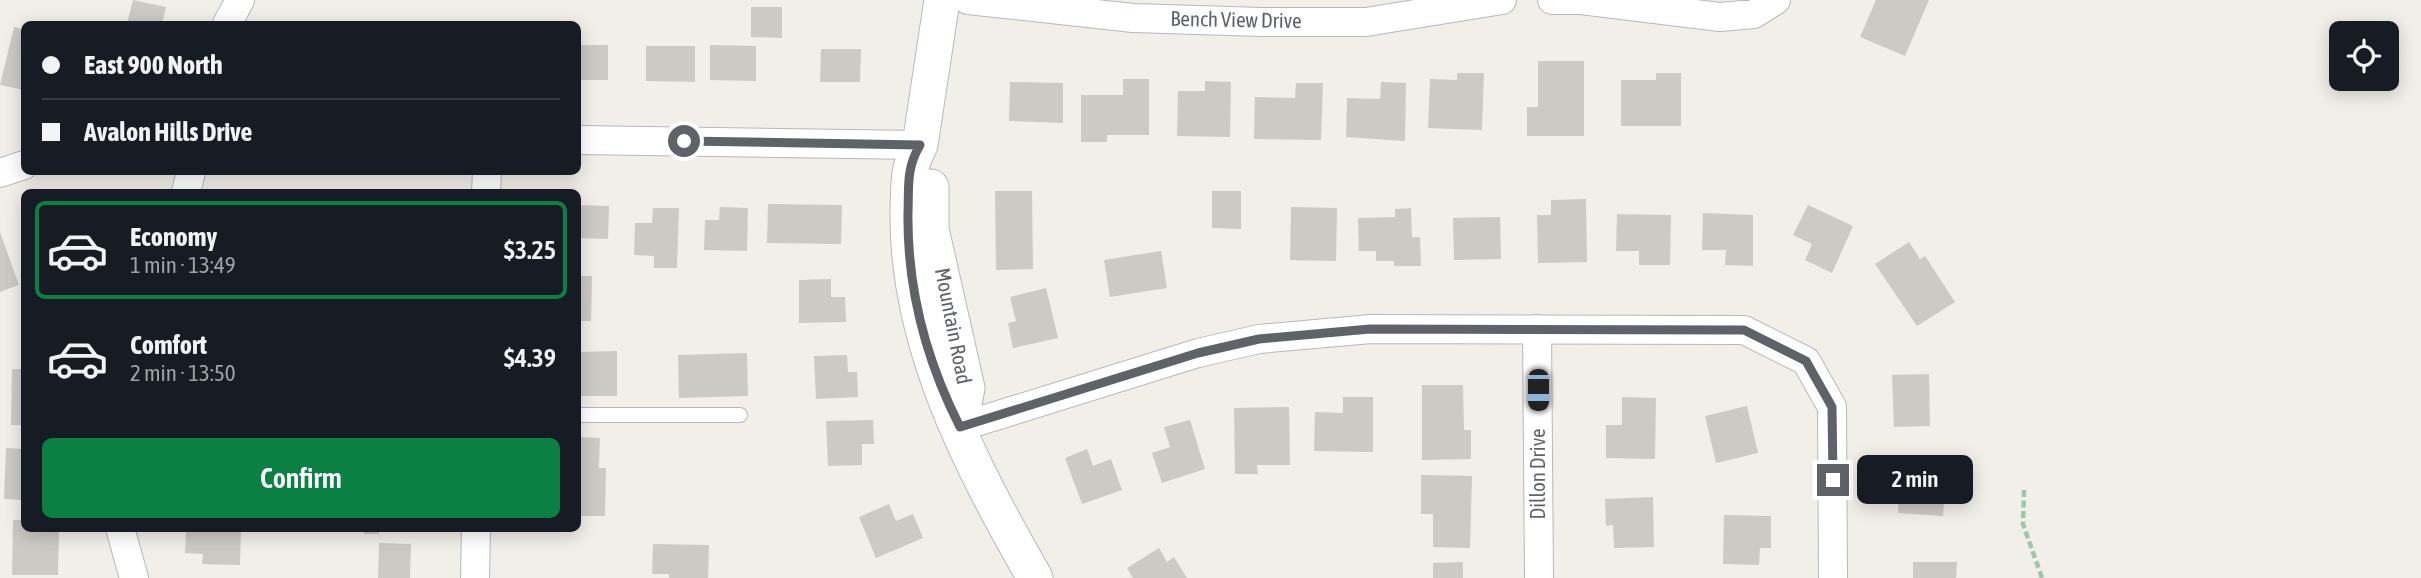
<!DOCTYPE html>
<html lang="en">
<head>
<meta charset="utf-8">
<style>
	:root { --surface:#171b24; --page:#242831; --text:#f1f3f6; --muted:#9ea1a6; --line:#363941; --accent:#0b8043 }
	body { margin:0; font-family:"Asap Condensed",sans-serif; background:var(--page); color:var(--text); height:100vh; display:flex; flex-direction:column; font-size:26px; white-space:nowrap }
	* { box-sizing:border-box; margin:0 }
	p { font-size:23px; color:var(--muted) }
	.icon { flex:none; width:38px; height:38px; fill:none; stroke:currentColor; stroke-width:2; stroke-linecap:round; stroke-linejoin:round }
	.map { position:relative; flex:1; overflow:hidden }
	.details { position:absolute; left:21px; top:189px; width:560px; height:343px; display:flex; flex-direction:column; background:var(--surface); border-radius:10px; box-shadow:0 4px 18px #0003 }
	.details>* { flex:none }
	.banner { position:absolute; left:21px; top:21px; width:560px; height:154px; border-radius:10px; box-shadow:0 4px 18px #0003; display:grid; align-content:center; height:154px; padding:0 21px; background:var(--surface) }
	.controls { position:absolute; left:2329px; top:21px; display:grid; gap:14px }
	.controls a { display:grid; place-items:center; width:70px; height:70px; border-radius:10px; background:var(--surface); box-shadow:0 4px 18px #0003; font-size:35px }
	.end { position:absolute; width:32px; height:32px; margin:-16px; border:9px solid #5f6368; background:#fff; box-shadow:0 0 0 4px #fff }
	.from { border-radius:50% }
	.bubble { position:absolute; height:49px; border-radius:10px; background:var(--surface); box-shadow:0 4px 18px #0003; font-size:23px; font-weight:600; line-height:49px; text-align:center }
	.car { position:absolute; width:21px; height:42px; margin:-21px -10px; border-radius:9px; box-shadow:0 0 5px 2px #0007; background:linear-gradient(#222 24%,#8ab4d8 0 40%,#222 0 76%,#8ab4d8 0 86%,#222 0) }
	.banner b { display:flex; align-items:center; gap:24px; height:66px; font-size:26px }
	.banner b+b { border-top:2px solid var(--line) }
	.banner i { width:18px; height:18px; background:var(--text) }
	ul { padding:12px 0 0; list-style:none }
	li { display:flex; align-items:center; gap:21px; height:98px; margin:0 14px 10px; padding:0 7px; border:4px solid transparent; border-radius:10px }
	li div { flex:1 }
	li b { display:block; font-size:26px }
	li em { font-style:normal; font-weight:600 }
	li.active { border-color:var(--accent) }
	li>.icon { width:63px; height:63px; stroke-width:1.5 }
	.cta { display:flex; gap:14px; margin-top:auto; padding:14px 21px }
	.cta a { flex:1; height:80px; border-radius:10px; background:var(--accent); color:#fff; font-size:28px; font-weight:600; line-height:80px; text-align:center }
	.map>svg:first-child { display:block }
	.building { fill:#cccac5 }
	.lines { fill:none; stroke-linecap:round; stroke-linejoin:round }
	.service-casing { stroke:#b5b8bc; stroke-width:16 }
	.minor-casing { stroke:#b5b8bc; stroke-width:30 }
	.tertiary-casing { stroke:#b5b8bc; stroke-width:37 }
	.path { stroke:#9cc7a9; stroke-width:4.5; stroke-dasharray:7 3.5; stroke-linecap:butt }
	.service { stroke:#fff; stroke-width:14 }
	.minor { stroke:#fff; stroke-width:28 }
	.tertiary { stroke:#fff; stroke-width:35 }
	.route { stroke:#5f6368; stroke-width:9 }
	.labels { text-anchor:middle; stroke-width:5; stroke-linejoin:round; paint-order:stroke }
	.street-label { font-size:21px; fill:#5f6368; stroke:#fff }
</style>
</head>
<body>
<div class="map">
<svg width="2421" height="578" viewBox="0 0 2421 578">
	<rect width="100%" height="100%" fill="#f1efe8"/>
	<g class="building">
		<path d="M133,0L166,7L162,24H127Z"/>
		<path d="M1876,0H1929L1905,56L1860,37Z"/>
		<path d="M751,7H782V38L751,37Z"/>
		<path d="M14,27L24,30V90L0,85Z"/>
		<rect x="578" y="45" width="30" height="35"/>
		<path d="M710,45L756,46V81L710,80Z"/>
		<path d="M646,46H695V82L646,81Z"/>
		<path d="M821,49H861L860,82H820Z"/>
		<path d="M1538,61H1584V136H1527V107H1538Z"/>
		<path d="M1457,73H1484L1482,130L1428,128L1430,79L1457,80Z"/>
		<path d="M1656,73H1681V126H1621V80H1656Z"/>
		<path d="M1123,79H1149V135H1107V142H1081V95H1123Z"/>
		<path d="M1205,81L1231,82L1230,137L1177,136L1178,91H1205Z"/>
		<path d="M1010,82L1063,83V123L1009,121Z"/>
		<path d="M1381,82L1406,83L1405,141L1346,137L1347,98L1380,99Z"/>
		<path d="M1296,83H1323L1321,140L1254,139L1255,97L1295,98Z"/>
		<path d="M995,191H1032L1033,269L996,270Z"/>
		<path d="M1212,191H1241V229L1212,228Z"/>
		<path d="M1586,199L1587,262L1538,263L1537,215H1551V200Z"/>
		<path d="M768,204L842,205L841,244L767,243Z"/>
		<path d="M578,205L609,206L608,239L578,238Z"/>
		<path d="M1808,205L1853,226L1832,273L1805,260L1812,244L1793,235Z"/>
		<path d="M720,207L748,208L747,251L704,250L705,220H719Z"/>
		<path d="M1291,207L1337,208L1336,261L1290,260Z"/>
		<path d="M653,208H679L677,268H654V256L634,255L635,223H652Z"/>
		<path d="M1411,208L1412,237H1420L1421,266H1394V261H1376V251H1359L1358,218L1395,217V209Z"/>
		<path d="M1703,213L1753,215V266L1725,265L1726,250H1702Z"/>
		<path d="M1617,214L1671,215L1670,265H1639V251H1616Z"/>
		<path d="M1500,217L1501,259L1454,260L1453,218Z"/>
		<path d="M0,232L19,285L0,292Z"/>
		<path d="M1909,242L1920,259L1925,256L1955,302L1917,326L1875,264Z"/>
		<path d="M1161,251L1167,288L1110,297L1104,260Z"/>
		<path d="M578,276H592L591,321H578Z"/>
		<path d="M831,279V297H845L846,322L799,323V280Z"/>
		<path d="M1046,288L1058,338L1013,348L1008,323L1016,321L1010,297Z"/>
		<path d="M617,351V396H578V352Z"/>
		<path d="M747,353L748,396L679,398L678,355Z"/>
		<path d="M847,355L848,372H857L858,397L816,399L814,356Z"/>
		<path d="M12,369H24V425H11Z"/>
		<path d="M1929,374L1930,426L1894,427L1892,375Z"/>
		<path d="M1422,385H1463L1464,430H1471V459L1422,460Z"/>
		<path d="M1343,397H1373V452L1314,451L1315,412L1343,413Z"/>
		<path d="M1622,397L1656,398L1655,459L1606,458V425H1622Z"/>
		<path d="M1747,406L1758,453L1716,463L1705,416Z"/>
		<path d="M1289,407L1290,465H1257L1258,474H1235L1234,408Z"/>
		<path d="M873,420L874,444H862V465L828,466L826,421Z"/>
		<path d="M1190,420L1205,469L1162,483L1152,453L1170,447L1164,427Z"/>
		<path d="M578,437L600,438L599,468H606L605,516H578Z"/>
		<path d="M6,448L24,449V500L4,499Z"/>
		<path d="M1087,449L1093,466L1111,459L1122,490L1082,504L1065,458Z"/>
		<path d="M1907,467L1947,468L1943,516L1898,513L1899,488H1905Z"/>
		<path d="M1421,475L1472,476L1470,548L1433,547V514H1421Z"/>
		<path d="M1653,497L1654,547L1614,548L1613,525L1606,526L1605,499Z"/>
		<path d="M889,504L896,521L913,514L923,538L876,558L859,517Z"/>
		<path d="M1724,515L1771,516V548H1760L1759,565L1723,564Z"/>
		<path d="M13,520H24V528H59L58,575H12Z"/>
		<path d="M186,528H241L240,565L202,564L203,554L185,553Z"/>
		<rect x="364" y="528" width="15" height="6"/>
		<path d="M379,543L411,544L410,578H378Z"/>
		<path d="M653,544L709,545L708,578H669V574H652Z"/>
		<path d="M1159,548L1167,562L1174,557L1187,578H1133L1127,568Z"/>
		<path d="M1463,562V578H1433V563Z"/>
		<path d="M1913,562H1957L1956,578H1913Z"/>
	</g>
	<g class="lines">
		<g class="service-casing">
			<path id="service" d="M578,415H740"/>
		</g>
		<g class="minor-casing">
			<g id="minor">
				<path d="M968,0L1133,18L1262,22H1366L1502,0"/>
				<path d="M1552,0H1581L1720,17L1754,14L1776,0"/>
				<path d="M227,24L240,0"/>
				<path d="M578,140L920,145"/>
				<path d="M0,173L24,165"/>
				<path d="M186,192L191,172"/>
				<path d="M486,192L487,172"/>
				<path d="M1537,329L1539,578"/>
				<path d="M960,427L1198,353L1259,339L1371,329L1744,330L1806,361L1832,407L1833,578"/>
				<path d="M120,528L134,578"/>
				<path d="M475,578L476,528"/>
			</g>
		</g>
		<g class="tertiary-casing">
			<g id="tertiary">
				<path d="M942,0L920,145C907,169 909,184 908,211C906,343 971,466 1035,578"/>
				<path d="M931,187V229L967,388L961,420"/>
			</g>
		</g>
		<path class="path" d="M2024,490L2023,524L2042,578"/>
		<use href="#service" class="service"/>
		<use href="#minor" class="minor"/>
		<use href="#tertiary" class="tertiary"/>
	</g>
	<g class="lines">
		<path class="route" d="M684,141L920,145C906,169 909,185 908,213C907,288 926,360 960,427L1198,353L1259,339L1370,329L1744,330L1806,361L1832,407L1833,480"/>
	</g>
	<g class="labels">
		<g class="street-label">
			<text transform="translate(1236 20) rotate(1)" y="7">Bench View Drive</text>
			<text transform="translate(953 326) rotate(79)" y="7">Mountain Road</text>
			<text transform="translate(1538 474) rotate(-90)" y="7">Dillon Drive</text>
		</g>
	</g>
</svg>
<div class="controls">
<a><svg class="icon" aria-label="locate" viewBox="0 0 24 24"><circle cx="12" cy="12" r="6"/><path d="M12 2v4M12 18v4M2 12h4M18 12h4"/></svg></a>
</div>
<i class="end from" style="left:684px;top:141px"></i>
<i class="end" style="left:1833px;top:480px"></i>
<div class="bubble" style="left:1857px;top:455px;width:116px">2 min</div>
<i class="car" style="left:1538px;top:390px;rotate:180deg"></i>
<div class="banner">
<b><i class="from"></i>East 900 North</b>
<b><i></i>Avalon Hills Drive</b>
</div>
<section class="details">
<ul>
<li class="active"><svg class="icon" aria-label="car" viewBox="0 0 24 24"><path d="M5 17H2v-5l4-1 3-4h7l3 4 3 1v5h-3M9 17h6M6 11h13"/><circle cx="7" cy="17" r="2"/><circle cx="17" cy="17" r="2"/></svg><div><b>Economy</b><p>1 min · 13:49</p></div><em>$3.25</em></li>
<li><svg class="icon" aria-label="car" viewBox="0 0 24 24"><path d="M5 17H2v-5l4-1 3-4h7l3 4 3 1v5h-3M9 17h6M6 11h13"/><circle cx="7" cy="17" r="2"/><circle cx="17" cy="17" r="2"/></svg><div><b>Comfort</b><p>2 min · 13:50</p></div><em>$4.39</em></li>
</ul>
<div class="cta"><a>Confirm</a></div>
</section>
</div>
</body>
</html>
